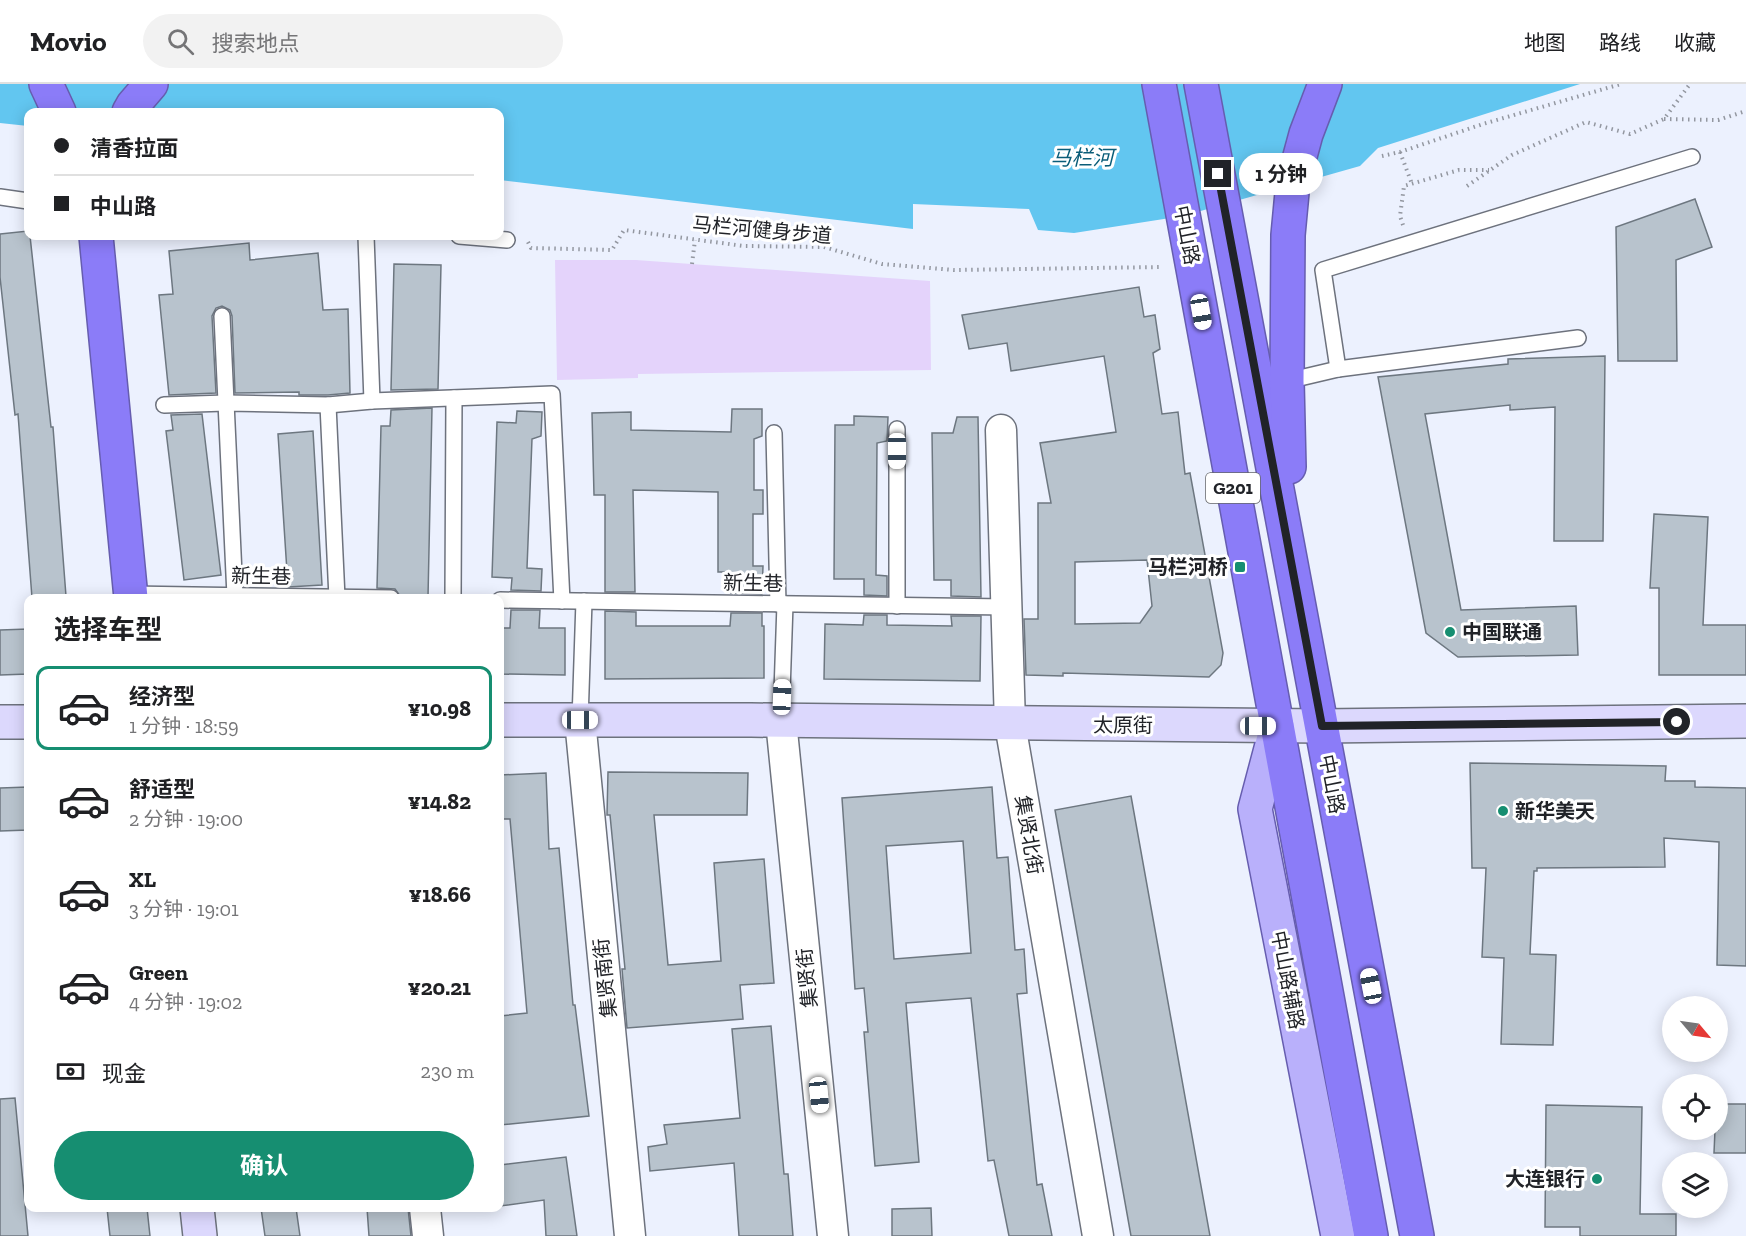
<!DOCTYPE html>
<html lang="zh">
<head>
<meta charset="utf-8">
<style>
	:root { --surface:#fff; --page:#f2f2f2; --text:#202124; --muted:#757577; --line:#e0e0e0; --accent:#168e71 }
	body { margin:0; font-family:"Zilla Slab","Noto Sans SC",serif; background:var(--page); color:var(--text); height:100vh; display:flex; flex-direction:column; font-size:22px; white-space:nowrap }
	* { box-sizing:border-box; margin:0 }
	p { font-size:20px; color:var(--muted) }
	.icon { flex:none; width:33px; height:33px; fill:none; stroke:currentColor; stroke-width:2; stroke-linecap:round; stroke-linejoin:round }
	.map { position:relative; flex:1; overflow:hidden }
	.drawer { position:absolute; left:24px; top:510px; width:480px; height:618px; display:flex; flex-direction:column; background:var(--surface); border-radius:12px; box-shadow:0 3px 15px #0003 }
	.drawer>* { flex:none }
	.top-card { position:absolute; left:24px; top:24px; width:480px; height:132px; border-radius:12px; box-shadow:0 3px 15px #0003; display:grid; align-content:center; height:132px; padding:0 30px; background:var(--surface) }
	.needle { width:39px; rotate:119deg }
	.fabs { position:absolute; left:1662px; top:912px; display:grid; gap:12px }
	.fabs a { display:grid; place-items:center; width:66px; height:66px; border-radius:50%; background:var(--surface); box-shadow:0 3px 15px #0003; font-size:30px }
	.end { position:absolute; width:27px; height:27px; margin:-14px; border:8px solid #212328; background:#fff; box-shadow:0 0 0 3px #fff }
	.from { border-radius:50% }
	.bubble { position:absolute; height:42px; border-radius:21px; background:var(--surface); box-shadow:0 3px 15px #0003; font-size:20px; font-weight:700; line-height:42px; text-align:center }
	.car { position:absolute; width:18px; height:36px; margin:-18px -9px; border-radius:8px; box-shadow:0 0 4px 2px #0007; background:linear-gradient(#fff 24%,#345 0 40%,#fff 0 76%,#345 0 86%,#fff 0) }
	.top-card b { display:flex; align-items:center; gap:21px; height:57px; font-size:22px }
	.top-card b+b { border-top:2px solid var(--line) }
	.top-card i { width:15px; height:15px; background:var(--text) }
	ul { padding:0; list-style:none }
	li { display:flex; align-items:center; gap:18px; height:84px; margin:0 12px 9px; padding:0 18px; border:3px solid transparent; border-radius:12px }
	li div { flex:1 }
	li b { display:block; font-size:22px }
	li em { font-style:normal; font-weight:700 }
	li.selected { border-color:var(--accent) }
	li>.icon { width:54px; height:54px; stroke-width:1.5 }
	h2 { padding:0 30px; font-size:27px; line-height:72px }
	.pay { display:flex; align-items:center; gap:15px; height:66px; padding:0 30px; font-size:22px }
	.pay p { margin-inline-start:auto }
	.button { display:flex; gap:12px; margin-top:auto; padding:12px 30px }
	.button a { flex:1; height:69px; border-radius:36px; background:var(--accent); color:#fff; font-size:24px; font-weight:700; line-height:69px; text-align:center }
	header { display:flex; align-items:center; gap:36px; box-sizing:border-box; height:84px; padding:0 30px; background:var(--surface); border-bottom:2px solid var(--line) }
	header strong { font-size:28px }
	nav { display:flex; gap:33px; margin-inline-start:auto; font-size:21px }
	.search { width:420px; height:54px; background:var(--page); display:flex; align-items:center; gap:15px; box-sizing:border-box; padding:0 21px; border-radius:33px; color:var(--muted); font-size:22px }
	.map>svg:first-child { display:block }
	.green { fill:#e4d3fb }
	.water { fill:#62c6f0 }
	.building { fill:#b8c3cd; stroke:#6d7780; stroke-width:1.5; fill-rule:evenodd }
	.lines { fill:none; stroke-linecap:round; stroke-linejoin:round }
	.lane-casing { stroke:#6d727d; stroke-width:18 }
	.street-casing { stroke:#6d727d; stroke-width:33 }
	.secondary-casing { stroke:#6d727d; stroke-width:36 }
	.primary-casing { stroke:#665daf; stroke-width:36 }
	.highway-casing { stroke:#665daf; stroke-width:36 }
	.path { stroke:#9397a0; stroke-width:4; stroke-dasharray:1.5 4.5; stroke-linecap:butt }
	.lane { stroke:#fff; stroke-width:15 }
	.street { stroke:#fff; stroke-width:30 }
	.secondary { stroke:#dcd8fd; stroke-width:33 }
	.primary { stroke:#b9b0fb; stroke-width:33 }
	.highway { stroke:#8b7cf8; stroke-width:33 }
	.route { stroke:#212328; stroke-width:8 }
	.poi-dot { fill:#168e71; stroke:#fff; stroke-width:2 }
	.labels { text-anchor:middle; stroke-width:6; stroke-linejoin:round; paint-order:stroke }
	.shield { fill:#fff; stroke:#646568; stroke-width:1.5 }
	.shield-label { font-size:18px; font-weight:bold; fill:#212328 }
	.street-label { font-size:20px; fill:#212328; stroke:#fff }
	.poi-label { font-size:20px; font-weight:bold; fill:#212328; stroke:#fff; text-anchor:end }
	.water-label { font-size:21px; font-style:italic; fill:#0a5d79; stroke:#fff }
</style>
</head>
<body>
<header>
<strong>Movio</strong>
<div class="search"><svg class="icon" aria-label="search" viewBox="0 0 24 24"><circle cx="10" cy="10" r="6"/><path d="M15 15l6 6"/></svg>搜索地点</div>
<nav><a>地图</a><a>路线</a><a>收藏</a></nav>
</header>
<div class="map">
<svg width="1746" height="1152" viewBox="0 0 1746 1152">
	<rect width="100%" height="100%" fill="#ecf1fe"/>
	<path class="green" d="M555,176H636L930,197L931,286L638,290V294L557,296Z"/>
	<path class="water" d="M0,0H1580L1378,64L1360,82L1183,132L1074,149L1038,146L1029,125L913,120V145L500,96V28H28V42L0,39Z"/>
	<g class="building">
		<path d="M1695,115L1712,163L1676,176L1677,277H1618L1616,143Z"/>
		<path d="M28,147V152H30L51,343H53L66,512L35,514H32L18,330L15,331L0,193V150Z"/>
		<path d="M249,159L250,176L318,169L323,226L348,225L350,309L328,311H299V308L235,309L232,232L230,226L222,222L216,224L212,232L216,309L169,311L159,211L173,210L169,167Z"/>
		<path d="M394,180L441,181L438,305L391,306Z"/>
		<path d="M1139,203L1144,233L1155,231L1160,265L1153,269L1162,330L1178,328L1185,390L1190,389L1223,569L1221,581L1209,593L1063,589V592L1026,591L1024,535H1038V419H1051L1040,359L1116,348L1104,272L1011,287L1007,259L969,265L962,231ZM1147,476L1152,522L1140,539L1075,540V478Z"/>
		<path d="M1605,272L1603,457H1554L1555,323L1510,326V321L1425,330L1461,526L1576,522L1578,571L1458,573L1426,549L1378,293L1508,280V275Z"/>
		<path d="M432,324L428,513L400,512L395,505L377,504L381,342H390L391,326Z"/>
		<path d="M732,325H762V352L754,355V406H763V430H753V482H763L762,510L731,509V488H718V408L633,406L635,508H605V411H594L592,329L631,328V346L731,348Z"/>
		<path d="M517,327L542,328L541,352L532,355L527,484L542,485L541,507L511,506L512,494L492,493L497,338L516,339Z"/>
		<path d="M202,330L221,491L184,496L166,347L173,346L171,331Z"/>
		<path d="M854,332L888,333L887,357L877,359L876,491L887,492V512L864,511V495H834L835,341H854Z"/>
		<path d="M957,333H978L981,513L951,512V496H934L932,349H953Z"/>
		<path d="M313,347L322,501L288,503L278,350Z"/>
		<path d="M1654,430L1708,433L1703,541H1746V591H1659V504H1650Z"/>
		<path d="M511,526H540L539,544H565V591L500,590V544H510Z"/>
		<path d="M605,527L636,528V542H730L731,529H762V542H764V594L605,595Z"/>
		<path d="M864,531H887V541L952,542L951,532H981L980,597L824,595L825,540L863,541Z"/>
		<path d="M28,545V590L0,591V546Z"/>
		<path d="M1470,679L1666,682L1665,697H1695V703L1746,704V882L1717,881L1719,758L1664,754L1665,783L1537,784V787H1534L1530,870L1556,871L1553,961L1501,960L1504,874L1482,873L1486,784H1472Z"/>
		<path d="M608,688L748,689L747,731H654L668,881L721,877L714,779L764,775L774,899L740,901L743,935L627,944L622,885H625L610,731H607Z"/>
		<path d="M546,689L549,765L559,764L573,921H575L589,1032L500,1041V932L527,929L510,735H500V691Z"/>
		<path d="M28,703V746L0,747V704Z"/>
		<path d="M992,703L997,774L1008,773L1015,866L1024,865L1027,909L1017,910L1037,1101L1042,1100L1052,1152H1009L994,1076L988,1077L971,914L906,919L919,1078L875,1082L864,948H868L864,904L855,905L842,714ZM963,757L971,869L894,875L886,762Z"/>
		<path d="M1131,712L1210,1152H1131L1055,726Z"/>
		<path d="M771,942L784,1090H788L793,1152H739L734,1079L650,1087L648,1063L667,1060L664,1041L740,1034L732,945Z"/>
		<path d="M15,1014L28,1152H0V1015Z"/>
		<path d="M1718,1020H1746V1069H1714L1715,1046H1718Z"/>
		<path d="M1546,1021L1642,1023L1640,1130H1676V1152H1580V1143H1545Z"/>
		<path d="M566,1073L577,1152H546L544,1116L500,1122V1081Z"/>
		<path d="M107,1124H147L150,1152H110Z"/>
		<path d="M261,1124H296L300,1152H265Z"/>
		<path d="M367,1124H408L411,1152H369Z"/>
		<path d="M931,1124L932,1152H892V1125Z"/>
	</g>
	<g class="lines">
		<g class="lane-casing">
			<g id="lane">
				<path d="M0,113L28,117"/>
				<path d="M366,152L372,317"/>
				<path d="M459,152L507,156"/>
				<path d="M222,232L235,512"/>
				<path d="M1338,285L1323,186L1692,73"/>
				<path d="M1287,297L1338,285L1578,254"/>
				<path d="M164,321L226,319L328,321L372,317L552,310L562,517"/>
				<path d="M328,321L337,514"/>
				<path d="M774,349L778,520"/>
				<path d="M130,510L391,514"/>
				<path d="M453,514L454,314"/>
				<path d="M500,516L1007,523"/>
				<path d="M897,522V345"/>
				<path d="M580,636L584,517"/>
				<path d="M781,637L785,520"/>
			</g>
		</g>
		<g class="street-casing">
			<g id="street">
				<path d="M1001,346L1010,640L1098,1152"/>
				<path d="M580,636L630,1152"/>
				<path d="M781,637L833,1152"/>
				<path d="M425,1124L428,1152"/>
			</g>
		</g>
		<g class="secondary-casing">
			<g id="secondary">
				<path d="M500,636H751L1322,642L1746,637"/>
				<path d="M0,638H28"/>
				<path d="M197,1124L200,1152"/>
			</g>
		</g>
		<g class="primary-casing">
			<path id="primary" d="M1277,642L1255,725L1338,1152"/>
		</g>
		<g class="highway-casing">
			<g id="highway">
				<path d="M46,0L59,28"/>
				<path d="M1159,0L1371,1152"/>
				<path d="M1201,0L1417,1152"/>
				<path d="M129,28L133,21L151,0"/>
				<path d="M96,152L131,514"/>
				<path d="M1289,383L1287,297L1288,151L1293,98L1306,50L1325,0"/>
			</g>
		</g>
		<g class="path">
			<path d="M1664,35L1718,36L1746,27"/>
			<path d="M1400,68L1412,100"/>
			<path d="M1382,72L1400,68L1483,40L1621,0"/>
			<path d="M1467,102L1512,71L1586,38L1630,50L1664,35L1690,0"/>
			<path d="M1403,141L1400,132L1404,102L1459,86H1489"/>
			<path d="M528,158L531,164L612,166L624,146L744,162L824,163L882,180L954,186L1162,183"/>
			<path d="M692,180L695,156"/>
		</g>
		<use href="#lane" class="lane"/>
		<use href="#street" class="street"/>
		<use href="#secondary" class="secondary"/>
		<use href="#primary" class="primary"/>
		<use href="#highway" class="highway"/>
	</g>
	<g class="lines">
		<path class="route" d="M1218,90L1322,642L1677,638"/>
	</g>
	<g class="poi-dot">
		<rect x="1234" y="477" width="12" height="12" rx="3"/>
		<circle cx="1450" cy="548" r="6"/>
		<circle cx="1503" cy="727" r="6"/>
		<circle cx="1597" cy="1095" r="6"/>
	</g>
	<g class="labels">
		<rect class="shield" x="1206" y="389" width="54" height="30" rx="4.5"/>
		<g class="shield-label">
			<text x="1233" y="410">G201</text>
		</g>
		<g class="street-label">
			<text transform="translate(762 146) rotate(5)" y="7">马栏河健身步道</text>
			<text transform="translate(1187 151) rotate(79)" y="7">中山路</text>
			<text transform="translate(261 492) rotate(1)" y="7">新生巷</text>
			<text transform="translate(753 499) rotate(1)" y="7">新生巷</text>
			<text x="1123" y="648">太原街</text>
			<text transform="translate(1332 700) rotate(79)" y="7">中山路</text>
			<text transform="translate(1029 751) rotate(80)" y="7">集贤北街</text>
			<text transform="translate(605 894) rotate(-96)" y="7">集贤南街</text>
			<text transform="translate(807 894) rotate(-96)" y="7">集贤街</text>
			<text transform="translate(1288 896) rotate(79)" y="7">中山路辅路</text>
		</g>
		<g class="poi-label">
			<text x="1228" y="490">马栏河桥</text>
			<text x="1462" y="555" text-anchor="start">中国联通</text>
			<text x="1515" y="734" text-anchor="start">新华美天</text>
			<text x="1585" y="1102">大连银行</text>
		</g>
		<g class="water-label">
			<text x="1082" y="81">马栏河</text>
		</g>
	</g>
</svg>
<div class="fabs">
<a><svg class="needle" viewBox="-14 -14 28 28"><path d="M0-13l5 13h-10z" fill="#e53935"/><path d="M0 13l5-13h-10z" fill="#757577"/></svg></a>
<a><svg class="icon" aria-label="locate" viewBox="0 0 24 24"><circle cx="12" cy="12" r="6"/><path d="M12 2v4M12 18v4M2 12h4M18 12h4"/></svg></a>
<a><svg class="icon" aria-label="layers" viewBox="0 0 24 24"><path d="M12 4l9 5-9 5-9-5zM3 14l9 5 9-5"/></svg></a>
</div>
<i class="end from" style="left:1677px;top:638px"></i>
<i class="end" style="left:1218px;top:90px"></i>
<div class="bubble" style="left:1239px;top:69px;width:84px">1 分钟</div>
<i class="car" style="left:1201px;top:228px;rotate:170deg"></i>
<i class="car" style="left:897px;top:367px;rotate:180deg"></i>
<i class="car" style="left:782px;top:613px;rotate:2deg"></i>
<i class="car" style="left:580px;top:636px;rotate:90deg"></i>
<i class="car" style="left:1258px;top:642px;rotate:90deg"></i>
<i class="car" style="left:1371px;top:902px;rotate:349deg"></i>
<i class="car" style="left:819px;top:1011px;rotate:174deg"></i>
<div class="top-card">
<b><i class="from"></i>清香拉面</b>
<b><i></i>中山路</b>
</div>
<section class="drawer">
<h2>选择车型</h2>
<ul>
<li class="selected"><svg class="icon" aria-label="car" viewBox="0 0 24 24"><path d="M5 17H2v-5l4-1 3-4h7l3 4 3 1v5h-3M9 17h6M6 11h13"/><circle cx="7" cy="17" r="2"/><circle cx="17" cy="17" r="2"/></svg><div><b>经济型</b><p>1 分钟 · 18:59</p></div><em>¥10.98</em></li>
<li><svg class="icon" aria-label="car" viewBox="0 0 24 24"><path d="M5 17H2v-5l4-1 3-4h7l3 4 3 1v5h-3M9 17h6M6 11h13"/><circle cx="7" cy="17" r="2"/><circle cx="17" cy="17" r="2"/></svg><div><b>舒适型</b><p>2 分钟 · 19:00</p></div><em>¥14.82</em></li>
<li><svg class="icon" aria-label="car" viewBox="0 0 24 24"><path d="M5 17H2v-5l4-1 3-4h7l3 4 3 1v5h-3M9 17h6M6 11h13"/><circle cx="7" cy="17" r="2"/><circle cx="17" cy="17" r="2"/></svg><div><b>XL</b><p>3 分钟 · 19:01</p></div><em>¥18.66</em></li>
<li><svg class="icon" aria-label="car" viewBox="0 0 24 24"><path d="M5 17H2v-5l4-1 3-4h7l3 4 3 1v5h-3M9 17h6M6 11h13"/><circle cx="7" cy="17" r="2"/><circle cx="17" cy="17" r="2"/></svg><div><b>Green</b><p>4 分钟 · 19:02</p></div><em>¥20.21</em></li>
</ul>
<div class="pay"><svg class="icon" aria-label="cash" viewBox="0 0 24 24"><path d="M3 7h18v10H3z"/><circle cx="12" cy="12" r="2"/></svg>现金<p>230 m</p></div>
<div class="button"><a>确认</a></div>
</section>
</div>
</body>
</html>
